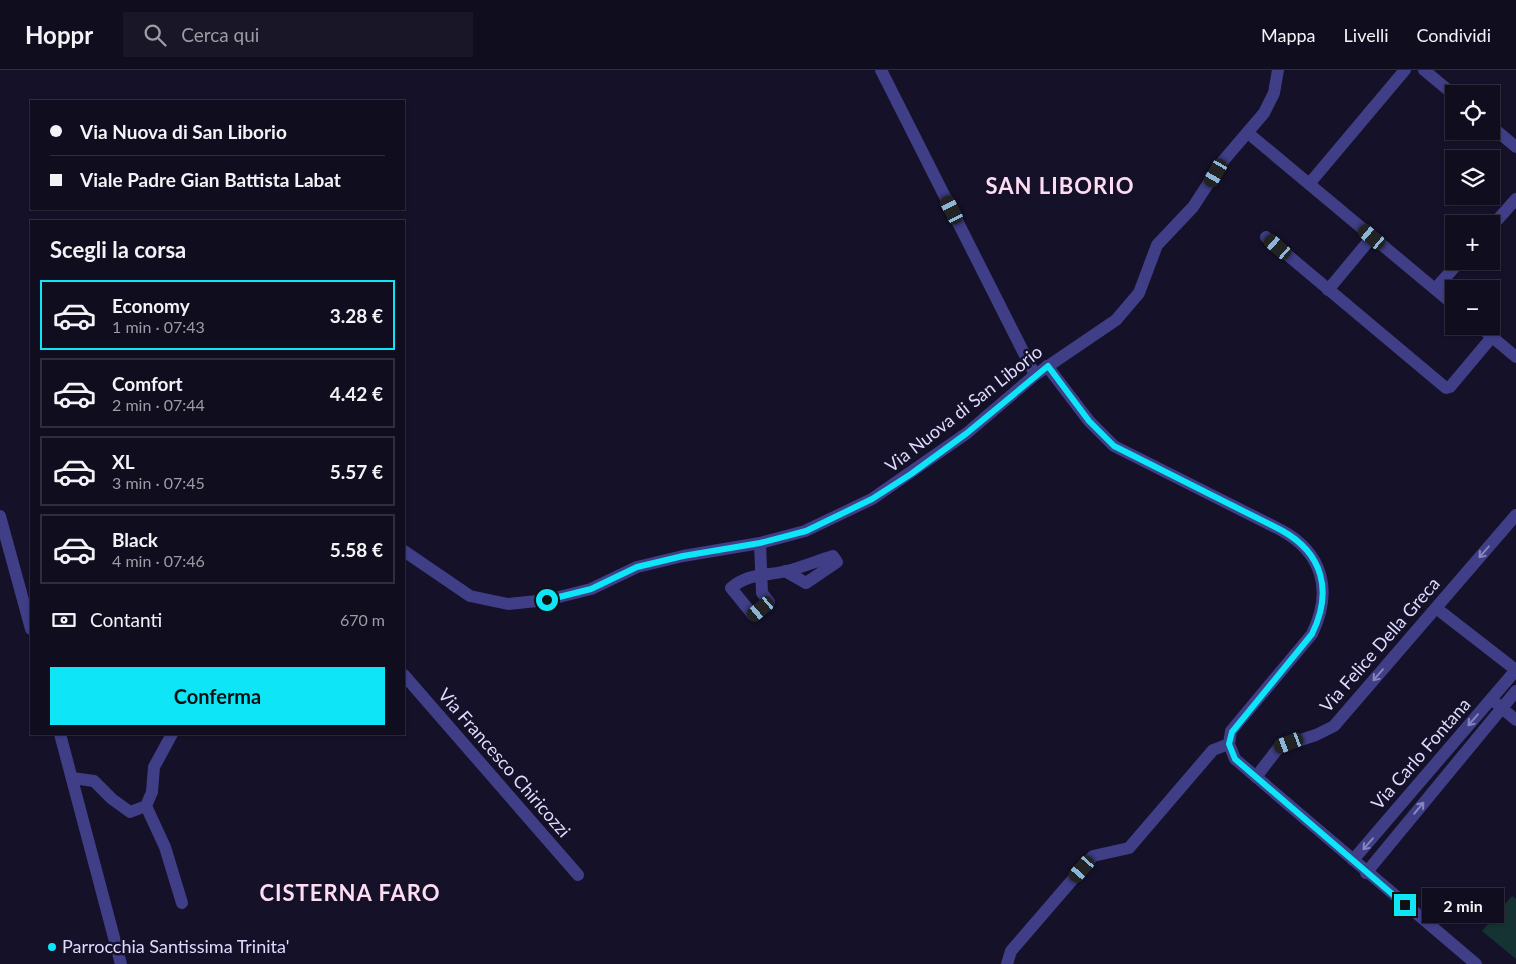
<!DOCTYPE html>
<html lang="it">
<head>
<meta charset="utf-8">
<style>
	:root { --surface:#100d1f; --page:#191628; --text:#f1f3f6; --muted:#9c9ca4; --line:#302d3d; --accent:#0ee5f7 }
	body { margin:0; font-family:Lato,sans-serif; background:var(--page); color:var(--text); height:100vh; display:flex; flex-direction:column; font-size:19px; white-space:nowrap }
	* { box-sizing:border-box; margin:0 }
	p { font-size:16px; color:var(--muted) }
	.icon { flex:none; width:28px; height:28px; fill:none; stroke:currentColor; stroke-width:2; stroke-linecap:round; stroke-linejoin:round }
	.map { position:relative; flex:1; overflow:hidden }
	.drawer { position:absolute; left:30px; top:150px; width:375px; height:515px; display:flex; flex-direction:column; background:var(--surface); border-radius:0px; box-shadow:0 1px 4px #0004,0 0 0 1px var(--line) }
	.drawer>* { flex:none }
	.banner { position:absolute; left:30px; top:30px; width:375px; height:110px; border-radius:0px; box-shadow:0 1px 4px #0004,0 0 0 1px var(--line); display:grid; align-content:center; height:110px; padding:0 20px; background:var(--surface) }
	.tools { position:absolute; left:1445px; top:15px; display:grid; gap:10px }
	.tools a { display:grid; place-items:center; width:55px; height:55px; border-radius:0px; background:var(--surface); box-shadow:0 1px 4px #0004,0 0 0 1px var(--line); font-size:25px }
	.end { position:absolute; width:22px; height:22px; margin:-11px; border:6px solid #0ee5f7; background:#111; box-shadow:0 0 0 2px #111 }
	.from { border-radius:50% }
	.bubble { position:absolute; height:35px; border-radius:0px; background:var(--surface); box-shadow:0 1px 4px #0004,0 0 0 1px var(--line); font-size:16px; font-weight:700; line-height:35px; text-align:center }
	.car { position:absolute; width:15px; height:30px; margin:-15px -8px; border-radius:6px; box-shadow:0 0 4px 1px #0007; background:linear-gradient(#222 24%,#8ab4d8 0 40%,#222 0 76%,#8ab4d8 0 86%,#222 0) }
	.banner b { display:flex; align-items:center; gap:18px; height:48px; font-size:19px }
	.banner b+b { border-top:1px solid var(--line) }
	.banner i { width:12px; height:12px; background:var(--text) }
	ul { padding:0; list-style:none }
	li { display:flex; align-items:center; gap:15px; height:70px; margin:0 10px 8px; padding:0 10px; border:2px solid var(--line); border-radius:0px }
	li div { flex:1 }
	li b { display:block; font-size:19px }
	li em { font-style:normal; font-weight:700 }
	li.on { border-color:var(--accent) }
	li>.icon { width:45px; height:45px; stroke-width:1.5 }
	h2 { padding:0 20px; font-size:22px; line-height:60px }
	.pay { display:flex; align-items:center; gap:12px; height:55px; padding:0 20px; font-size:19px }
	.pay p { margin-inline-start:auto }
	.action { display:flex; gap:10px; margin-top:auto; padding:10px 20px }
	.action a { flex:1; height:58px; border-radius:0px; background:var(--accent); color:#111; font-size:20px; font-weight:700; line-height:58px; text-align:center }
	header { display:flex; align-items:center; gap:30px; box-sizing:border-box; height:70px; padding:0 25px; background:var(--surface); border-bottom:1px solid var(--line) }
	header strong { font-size:24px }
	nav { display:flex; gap:28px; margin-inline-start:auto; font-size:18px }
	.search { width:350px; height:45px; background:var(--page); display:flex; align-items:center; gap:12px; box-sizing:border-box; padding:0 18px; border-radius:0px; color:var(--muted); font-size:19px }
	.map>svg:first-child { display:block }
	.green { fill:#153332 }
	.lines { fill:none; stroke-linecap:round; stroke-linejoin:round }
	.minor { stroke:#3f3e87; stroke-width:12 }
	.oneway { stroke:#8785bd }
	.route { stroke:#0ee5f7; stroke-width:6 }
	.poi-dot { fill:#0ee5f7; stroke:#151129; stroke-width:2 }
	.labels { text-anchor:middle; stroke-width:5; stroke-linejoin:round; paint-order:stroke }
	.street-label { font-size:18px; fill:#dedbfe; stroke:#151129 }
	.poi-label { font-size:18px; fill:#dedbfe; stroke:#151129; text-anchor:start }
	.district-label { font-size:22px; font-weight:bold; letter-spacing:1px; fill:#feddf3; stroke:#151129 }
</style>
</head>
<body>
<header>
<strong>Hoppr</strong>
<div class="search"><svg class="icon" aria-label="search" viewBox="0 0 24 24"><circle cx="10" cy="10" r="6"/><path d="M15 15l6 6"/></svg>Cerca qui</div>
<nav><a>Mappa</a><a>Livelli</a><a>Condividi</a></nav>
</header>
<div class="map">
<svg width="1516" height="894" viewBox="0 0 1516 894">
	<rect width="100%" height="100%" fill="#151129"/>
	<path class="green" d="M1512,826L1516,829V889L1482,861Z"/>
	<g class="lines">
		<g class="minor">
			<path d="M881,0L1035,305"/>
			<path d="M1424,0L1454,25"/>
			<path d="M1491,56L1516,77"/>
			<path d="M1248,63L1454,235"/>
			<path d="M1309,114L1405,0"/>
			<path d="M1491,157L1516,129"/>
			<path d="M1266,167L1446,318L1450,317L1492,267"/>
			<path d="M1435,219L1460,191"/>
			<path d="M1328,220L1372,167"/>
			<path d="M1479,256L1516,287"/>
			<path d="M1047,296L1089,351L1114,376L1281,460C1323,483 1333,521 1312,564L1231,661L1229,674L1235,689L1476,894"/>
			<path d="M0,446L31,559"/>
			<path d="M760,473L762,523L769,532L753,545L731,518C748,503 766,506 787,501C802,497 817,491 833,486L837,492L806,513L785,501"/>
			<path d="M404,481L470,526L508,534L547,530L591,519L637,497L683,486L760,473L805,461L872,429L967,363L1035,305L1116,250L1139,223L1157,175L1193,137L1223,91L1264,43L1274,23L1278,0"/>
			<path d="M1436,538L1516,600"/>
			<path d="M404,605L578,805"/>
			<path d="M1497,634L1516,650"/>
			<path d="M60,664L121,894"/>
			<path d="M1256,707L1279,677L1316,665L1334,656L1516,445"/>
			<path d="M72,708L94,711L112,729L130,742L146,736L152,722L154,697L172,664"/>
			<path d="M146,736L165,777L182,833"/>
			<path d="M1353,790L1516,600"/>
			<path d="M1366,803L1516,621"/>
			<path d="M1007,894L1011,881L1093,786L1129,778L1213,680L1229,674"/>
		</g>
	</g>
	<defs><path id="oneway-shaft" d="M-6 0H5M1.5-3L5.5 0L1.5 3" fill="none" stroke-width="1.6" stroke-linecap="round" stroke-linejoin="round" transform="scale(1.25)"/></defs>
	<g class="oneway">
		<use href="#oneway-shaft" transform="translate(1484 482) rotate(131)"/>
		<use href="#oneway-shaft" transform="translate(1378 605) rotate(131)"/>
		<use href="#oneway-shaft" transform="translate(1473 650) rotate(131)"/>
		<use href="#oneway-shaft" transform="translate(1419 738) rotate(-50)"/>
		<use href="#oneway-shaft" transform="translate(1368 774) rotate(131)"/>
	</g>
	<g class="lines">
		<path class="route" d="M547,530L591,519L637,497L683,486L760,473L806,461L872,429L911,404L967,363L1048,296L1089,351L1114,376L1281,460C1323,483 1333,521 1312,564L1232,662L1229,674L1235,689L1405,835"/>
	</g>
	<circle class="poi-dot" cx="52" cy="877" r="5"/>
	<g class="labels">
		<g class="street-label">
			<text transform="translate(964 339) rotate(-38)" y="6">Via Nuova di San Liborio</text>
			<text transform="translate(1380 575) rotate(-49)" y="6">Via Felice Della Greca</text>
			<text transform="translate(1421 684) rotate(-49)" y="6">Via Carlo Fontana</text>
			<text transform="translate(504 693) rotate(49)" y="6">Via Francesco Chiricozzi</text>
		</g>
		<g class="poi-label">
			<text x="62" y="883">Parrocchia Santissima Trinita'</text>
		</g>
		<g class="district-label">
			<text x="1060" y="124">SAN LIBORIO</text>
			<text x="350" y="831">CISTERNA FARO</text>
		</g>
	</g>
</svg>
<div class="tools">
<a><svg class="icon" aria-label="locate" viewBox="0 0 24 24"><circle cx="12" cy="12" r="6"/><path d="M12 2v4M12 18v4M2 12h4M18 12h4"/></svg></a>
<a><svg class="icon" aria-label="layers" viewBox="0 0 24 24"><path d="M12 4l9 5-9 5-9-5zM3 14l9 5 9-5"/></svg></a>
<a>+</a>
<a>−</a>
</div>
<i class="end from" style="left:547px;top:530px"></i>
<i class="end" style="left:1405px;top:835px"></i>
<div class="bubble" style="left:1422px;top:818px;width:82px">2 min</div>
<i class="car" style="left:1216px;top:103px;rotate:210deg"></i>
<i class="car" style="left:952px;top:140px;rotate:333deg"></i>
<i class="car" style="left:1372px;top:167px;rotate:310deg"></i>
<i class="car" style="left:1278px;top:177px;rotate:311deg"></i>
<i class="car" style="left:761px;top:539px;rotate:230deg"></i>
<i class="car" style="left:1289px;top:673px;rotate:249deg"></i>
<i class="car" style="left:1082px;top:799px;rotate:221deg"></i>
<div class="banner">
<b><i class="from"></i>Via Nuova di San Liborio</b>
<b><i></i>Viale Padre Gian Battista Labat</b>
</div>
<section class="drawer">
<h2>Scegli la corsa</h2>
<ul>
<li class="on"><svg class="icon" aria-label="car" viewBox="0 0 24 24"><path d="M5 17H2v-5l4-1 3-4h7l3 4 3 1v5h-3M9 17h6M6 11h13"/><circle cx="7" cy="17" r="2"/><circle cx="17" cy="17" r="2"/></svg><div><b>Economy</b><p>1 min · 07:43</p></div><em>3.28 €</em></li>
<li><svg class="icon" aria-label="car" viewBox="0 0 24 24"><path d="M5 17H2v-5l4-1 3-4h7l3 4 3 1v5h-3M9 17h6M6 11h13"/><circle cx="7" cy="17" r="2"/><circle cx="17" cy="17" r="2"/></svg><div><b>Comfort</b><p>2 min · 07:44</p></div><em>4.42 €</em></li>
<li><svg class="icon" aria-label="car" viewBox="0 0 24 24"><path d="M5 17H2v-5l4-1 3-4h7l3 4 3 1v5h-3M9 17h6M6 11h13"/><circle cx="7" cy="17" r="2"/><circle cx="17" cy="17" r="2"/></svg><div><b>XL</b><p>3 min · 07:45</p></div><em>5.57 €</em></li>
<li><svg class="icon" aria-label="car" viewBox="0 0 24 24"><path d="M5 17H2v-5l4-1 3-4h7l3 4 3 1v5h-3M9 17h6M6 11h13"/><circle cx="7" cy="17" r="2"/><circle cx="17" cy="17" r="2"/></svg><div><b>Black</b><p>4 min · 07:46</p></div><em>5.58 €</em></li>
</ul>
<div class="pay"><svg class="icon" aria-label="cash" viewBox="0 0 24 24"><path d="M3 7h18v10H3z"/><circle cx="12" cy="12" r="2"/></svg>Contanti<p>670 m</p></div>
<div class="action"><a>Conferma</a></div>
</section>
</div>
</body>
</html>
